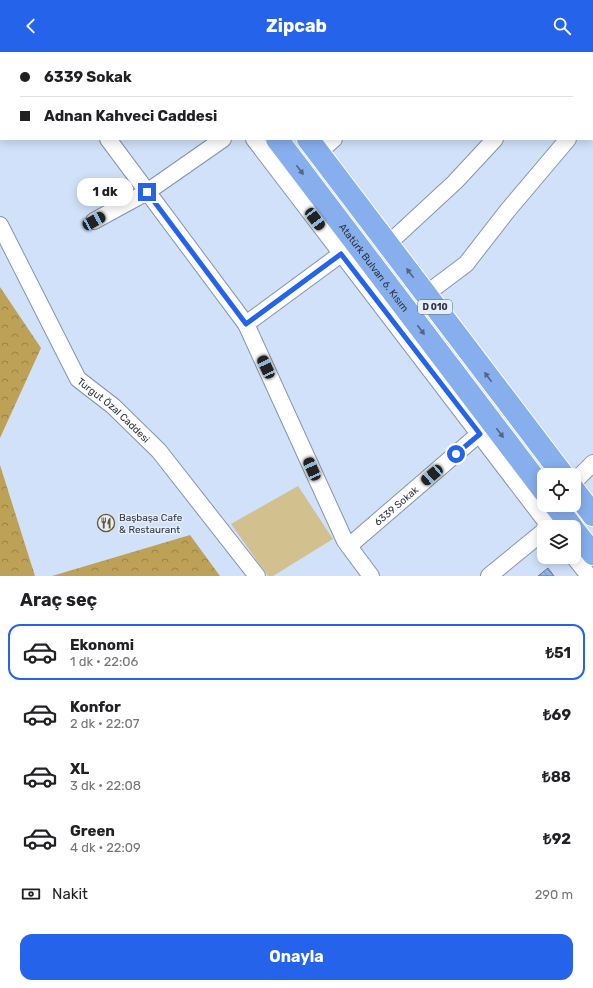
<!DOCTYPE html>
<html lang="tr">
<head>
<meta charset="utf-8">
<style>
	:root { --surface:#fff; --page:#f2f2f2; --text:#202124; --muted:#757577; --line:#e0e0e0; --accent:#2563eb }
	body { margin:0; font-family:Rubik,sans-serif; background:var(--page); color:var(--text); height:100vh; display:flex; flex-direction:column; font-size:15px; white-space:nowrap }
	* { box-sizing:border-box; margin:0 }
	p { font-size:13px; color:var(--muted) }
	.icon { flex:none; width:22px; height:22px; fill:none; stroke:currentColor; stroke-width:2; stroke-linecap:round; stroke-linejoin:round }
	.map { position:relative; height:524px; overflow:hidden }
	.drawer { display:flex; flex-direction:column; background:var(--surface); flex:1 }
	.drawer>* { flex:none }
	.guide { position:absolute; left:0px; top:0px; width:593px; height:88px; box-shadow:0 2px 10px #0003; display:grid; align-content:center; height:88px; padding:0 20px; background:var(--surface) }
	.tools { position:absolute; left:537px; top:416px; display:grid; gap:8px }
	.tools a { display:grid; place-items:center; width:44px; height:44px; border-radius:8px; background:var(--surface); box-shadow:0 2px 10px #0003; font-size:20px }
	.end { position:absolute; width:18px; height:18px; margin:-9px; border:5px solid #2563eb; background:#fff; box-shadow:0 0 0 2px #fff }
	.from { border-radius:50% }
	.bubble { position:absolute; height:28px; border-radius:12px; background:var(--surface); box-shadow:0 2px 10px #0003; font-size:13px; font-weight:700; line-height:28px; text-align:center }
	.car { position:absolute; width:12px; height:24px; margin:-12px -6px; border-radius:5px; box-shadow:0 0 3px 1px #0007; background:linear-gradient(#222 24%,#8ab4d8 0 40%,#222 0 76%,#8ab4d8 0 86%,#222 0) }
	.guide b { display:flex; align-items:center; gap:14px; height:38px; font-size:15px }
	.guide b+b { border-top:1px solid var(--line) }
	.guide i { width:10px; height:10px; background:var(--text) }
	ul { padding:0; list-style:none }
	li { display:flex; align-items:center; gap:12px; height:56px; margin:0 8px 6px; padding:0 12px; border:2px solid transparent; border-radius:12px }
	li div { flex:1 }
	li b { display:block; font-size:15px }
	li em { font-style:normal; font-weight:700 }
	li.current { border-color:var(--accent) }
	li>.icon { width:36px; height:36px; stroke-width:1.5 }
	h2 { padding:0 20px; font-size:18px; line-height:48px }
	.pay { display:flex; align-items:center; gap:10px; height:44px; padding:0 20px; font-size:15px }
	.pay p { margin-inline-start:auto }
	.action { display:flex; gap:8px; margin-top:auto; padding:8px 20px }
	.action a { flex:1; height:46px; border-radius:12px; background:var(--accent); color:#fff; font-size:16px; font-weight:700; line-height:46px; text-align:center }
	header { display:flex; justify-content:space-between; align-items:center; height:52px; padding:0 20px; background:var(--accent); color:#fff; font-size:18px; font-weight:700 }
	.map>svg:first-child { display:block }
	.grass { fill:#d3c08f }
	.forest { fill:url(#forest-crowns) }
	.building { fill:url(#building-back-hatch); stroke:#6d7b90 }
	.lines { fill:none; stroke-linecap:round; stroke-linejoin:round }
	.minor-casing { stroke:#8694ab; stroke-width:18 }
	.highway-casing { stroke:#fff; stroke-width:24 }
	.minor { stroke:#fff; stroke-width:16 }
	.highway { stroke:#87aeed; stroke-width:22 }
	.oneway { fill:#526583 }
	.route { stroke:#2563eb; stroke-width:5 }
	.labels { text-anchor:middle; stroke-width:3; stroke-linejoin:round; paint-order:stroke }
	.shield { fill:#e4eefc; stroke:#656c76; stroke-width:1 }
	.shield-label { font-size:9px; font-weight:bold; fill:#2e343d }
	.street-label { font-size:10px; fill:#2e343d; stroke:#e4eefc }
	.poi-label { font-size:10px; fill:#2e343d; stroke:#e4eefc; text-anchor:start }
</style>
</head>
<body>
<header><svg class="icon" aria-label="back" viewBox="0 0 24 24"><path d="M15 5l-7 7 7 7"/></svg>Zipcab<svg class="icon" aria-label="search" viewBox="0 0 24 24"><circle cx="10" cy="10" r="6"/><path d="M15 15l6 6"/></svg></header>
<div class="map">
<svg width="593" height="524" viewBox="0 0 593 524">
	<defs>
		<pattern id="forest-crowns" width="20" height="18" patternUnits="userSpaceOnUse"><rect width="20" height="18" fill="#bca156"/><path d="M2 6a3 3 0 1 1 6 0M12 15a3 3 0 1 1 6 0" fill="none" stroke="#998448"/></pattern>
		<pattern id="building-back-hatch" width="6" height="6" patternUnits="userSpaceOnUse"><rect width="6" height="6" fill="#8eb5f3"/><path d="M-1 5l2 2M0 0l6 6M5-1l2 2" fill="none" stroke="#7494c6"/></pattern>
	</defs>
	<rect width="100%" height="100%" fill="#d1e1f9"/>
	<path class="grass" d="M298,434L333,487L273,524H268L231,472Z"/>
	<g class="forest">
		<path d="M0,235L41,296L0,386Z"/>
		<path d="M0,413L35,524H0Z"/>
		<path d="M190,483L220,524H52Z"/>
	</g>
	<path class="building" d="M548,516L554,524H538Z"/>
	<g class="lines">
		<g class="minor-casing">
			<g id="minor">
				<path d="M43,0L44,1"/>
				<path d="M187,0L188,1"/>
				<path d="M298,1L299,0"/>
				<path d="M429,1L430,0"/>
				<path d="M573,1V0"/>
				<path d="M592,59L593,58"/>
				<path d="M108,87L246,272L345,489L371,524"/>
				<path d="M254,87L550,475"/>
				<path d="M318,101L334,87"/>
				<path d="M94,169L147,140L223,87"/>
				<path id="s1" d="M0,173L78,327L113,354L159,399L257,524"/>
				<path d="M388,192L455,130L495,87"/>
				<path d="M426,242L466,212L508,158L568,87"/>
				<path d="M246,272L341,202"/>
				<path d="M574,430L593,411"/>
				<path id="s2" d="M349,494L479,382"/>
				<path d="M574,505L589,524"/>
				<path d="M489,524L544,479"/>
			</g>
		</g>
		<g class="highway-casing">
			<g id="highway">
				<path d="M211,0L212,1"/>
				<path d="M242,0L243,1"/>
				<path id="s3" d="M277,87L544,439"/>
				<path d="M308,87L563,423"/>
				<path d="M574,438L593,463"/>
				<path d="M555,453L572,475"/>
				<path d="M574,478L593,502"/>
			</g>
		</g>
		<use href="#minor" class="minor"/>
		<use href="#highway" class="highway"/>
	</g>
	<defs><path id="oneway-solid" d="M-6-.8H1V-3.2L6.5 0L1 3.2V.8H-6Z"/></defs>
	<g class="oneway">
		<use href="#oneway-solid" transform="translate(300 118) rotate(53)"/>
		<use href="#oneway-solid" transform="translate(410 221) rotate(-127)"/>
		<use href="#oneway-solid" transform="translate(421 278) rotate(53)"/>
		<use href="#oneway-solid" transform="translate(488 325) rotate(-127)"/>
		<use href="#oneway-solid" transform="translate(500 381) rotate(53)"/>
	</g>
	<g class="lines">
		<path class="route" d="M147,140L246,272L341,202L480,382L456,402"/>
	</g>
	<defs>
		<g id="restaurant-ring" transform="scale(0.9)"><circle r="9.5" fill="#e4eefc" stroke="#6a5826" stroke-width="1.5"/><path d="M-5-6h1v4h1v-4h1v4h1v-4h1v5L-1.5 .5V6h-2V.5L-5-1ZM5-6V6H3V1.5H1.5Q1.5-4 5-6Z" fill="#6a5826"/></g>
	</defs>
	<g fill-rule="evenodd">
		<use href="#restaurant-ring" x="106" y="471"/>
	</g>
	<g class="labels">
		<rect class="shield" x="418" y="248" width="34" height="14" rx="3"/>
		<g class="shield-label">
			<text x="435" y="258">D 010</text>
		</g>
		<g class="street-label">
			<text dy="4" stroke="none"><textPath href="#s3" startOffset="161">Atatürk Bulvarı 6. Kısım</textPath></text>
			<text dy="4" stroke="none"><textPath href="#s1" startOffset="220">Turgut Özal Caddesi</textPath></text>
			<text dy="4" stroke="none"><textPath href="#s2" startOffset="62">6339 Sokak</textPath></text>
		</g>
		<g class="poi-label">
			<text x="119" y="469">Başbaşa Cafe<tspan x="119" dy="12">&amp; Restaurant</tspan></text>
		</g>
	</g>
</svg>
<div class="tools">
<a><svg class="icon" aria-label="locate" viewBox="0 0 24 24"><circle cx="12" cy="12" r="6"/><path d="M12 2v4M12 18v4M2 12h4M18 12h4"/></svg></a>
<a><svg class="icon" aria-label="layers" viewBox="0 0 24 24"><path d="M12 4l9 5-9 5-9-5zM3 14l9 5 9-5"/></svg></a>
</div>
<i class="end from" style="left:456px;top:402px"></i>
<i class="end" style="left:147px;top:140px"></i>
<div class="bubble" style="left:77px;top:126px;width:56px">1 dk</div>
<i class="car" style="left:315px;top:167px;rotate:143deg"></i>
<i class="car" style="left:94px;top:169px;rotate:61deg"></i>
<i class="car" style="left:266px;top:315px;rotate:335deg"></i>
<i class="car" style="left:312px;top:417px;rotate:336deg"></i>
<i class="car" style="left:432px;top:423px;rotate:229deg"></i>
<div class="guide">
<b><i class="from"></i>6339 Sokak</b>
<b><i></i>Adnan Kahveci Caddesi</b>
</div>
</div>
<section class="drawer">
<h2>Araç seç</h2>
<ul>
<li class="current"><svg class="icon" aria-label="car" viewBox="0 0 24 24"><path d="M5 17H2v-5l4-1 3-4h7l3 4 3 1v5h-3M9 17h6M6 11h13"/><circle cx="7" cy="17" r="2"/><circle cx="17" cy="17" r="2"/></svg><div><b>Ekonomi</b><p>1 dk · 22:06</p></div><em>₺51</em></li>
<li><svg class="icon" aria-label="car" viewBox="0 0 24 24"><path d="M5 17H2v-5l4-1 3-4h7l3 4 3 1v5h-3M9 17h6M6 11h13"/><circle cx="7" cy="17" r="2"/><circle cx="17" cy="17" r="2"/></svg><div><b>Konfor</b><p>2 dk · 22:07</p></div><em>₺69</em></li>
<li><svg class="icon" aria-label="car" viewBox="0 0 24 24"><path d="M5 17H2v-5l4-1 3-4h7l3 4 3 1v5h-3M9 17h6M6 11h13"/><circle cx="7" cy="17" r="2"/><circle cx="17" cy="17" r="2"/></svg><div><b>XL</b><p>3 dk · 22:08</p></div><em>₺88</em></li>
<li><svg class="icon" aria-label="car" viewBox="0 0 24 24"><path d="M5 17H2v-5l4-1 3-4h7l3 4 3 1v5h-3M9 17h6M6 11h13"/><circle cx="7" cy="17" r="2"/><circle cx="17" cy="17" r="2"/></svg><div><b>Green</b><p>4 dk · 22:09</p></div><em>₺92</em></li>
</ul>
<div class="pay"><svg class="icon" aria-label="cash" viewBox="0 0 24 24"><path d="M3 7h18v10H3z"/><circle cx="12" cy="12" r="2"/></svg>Nakit<p>290 m</p></div>
<div class="action"><a>Onayla</a></div>
</section>
</body>
</html>
